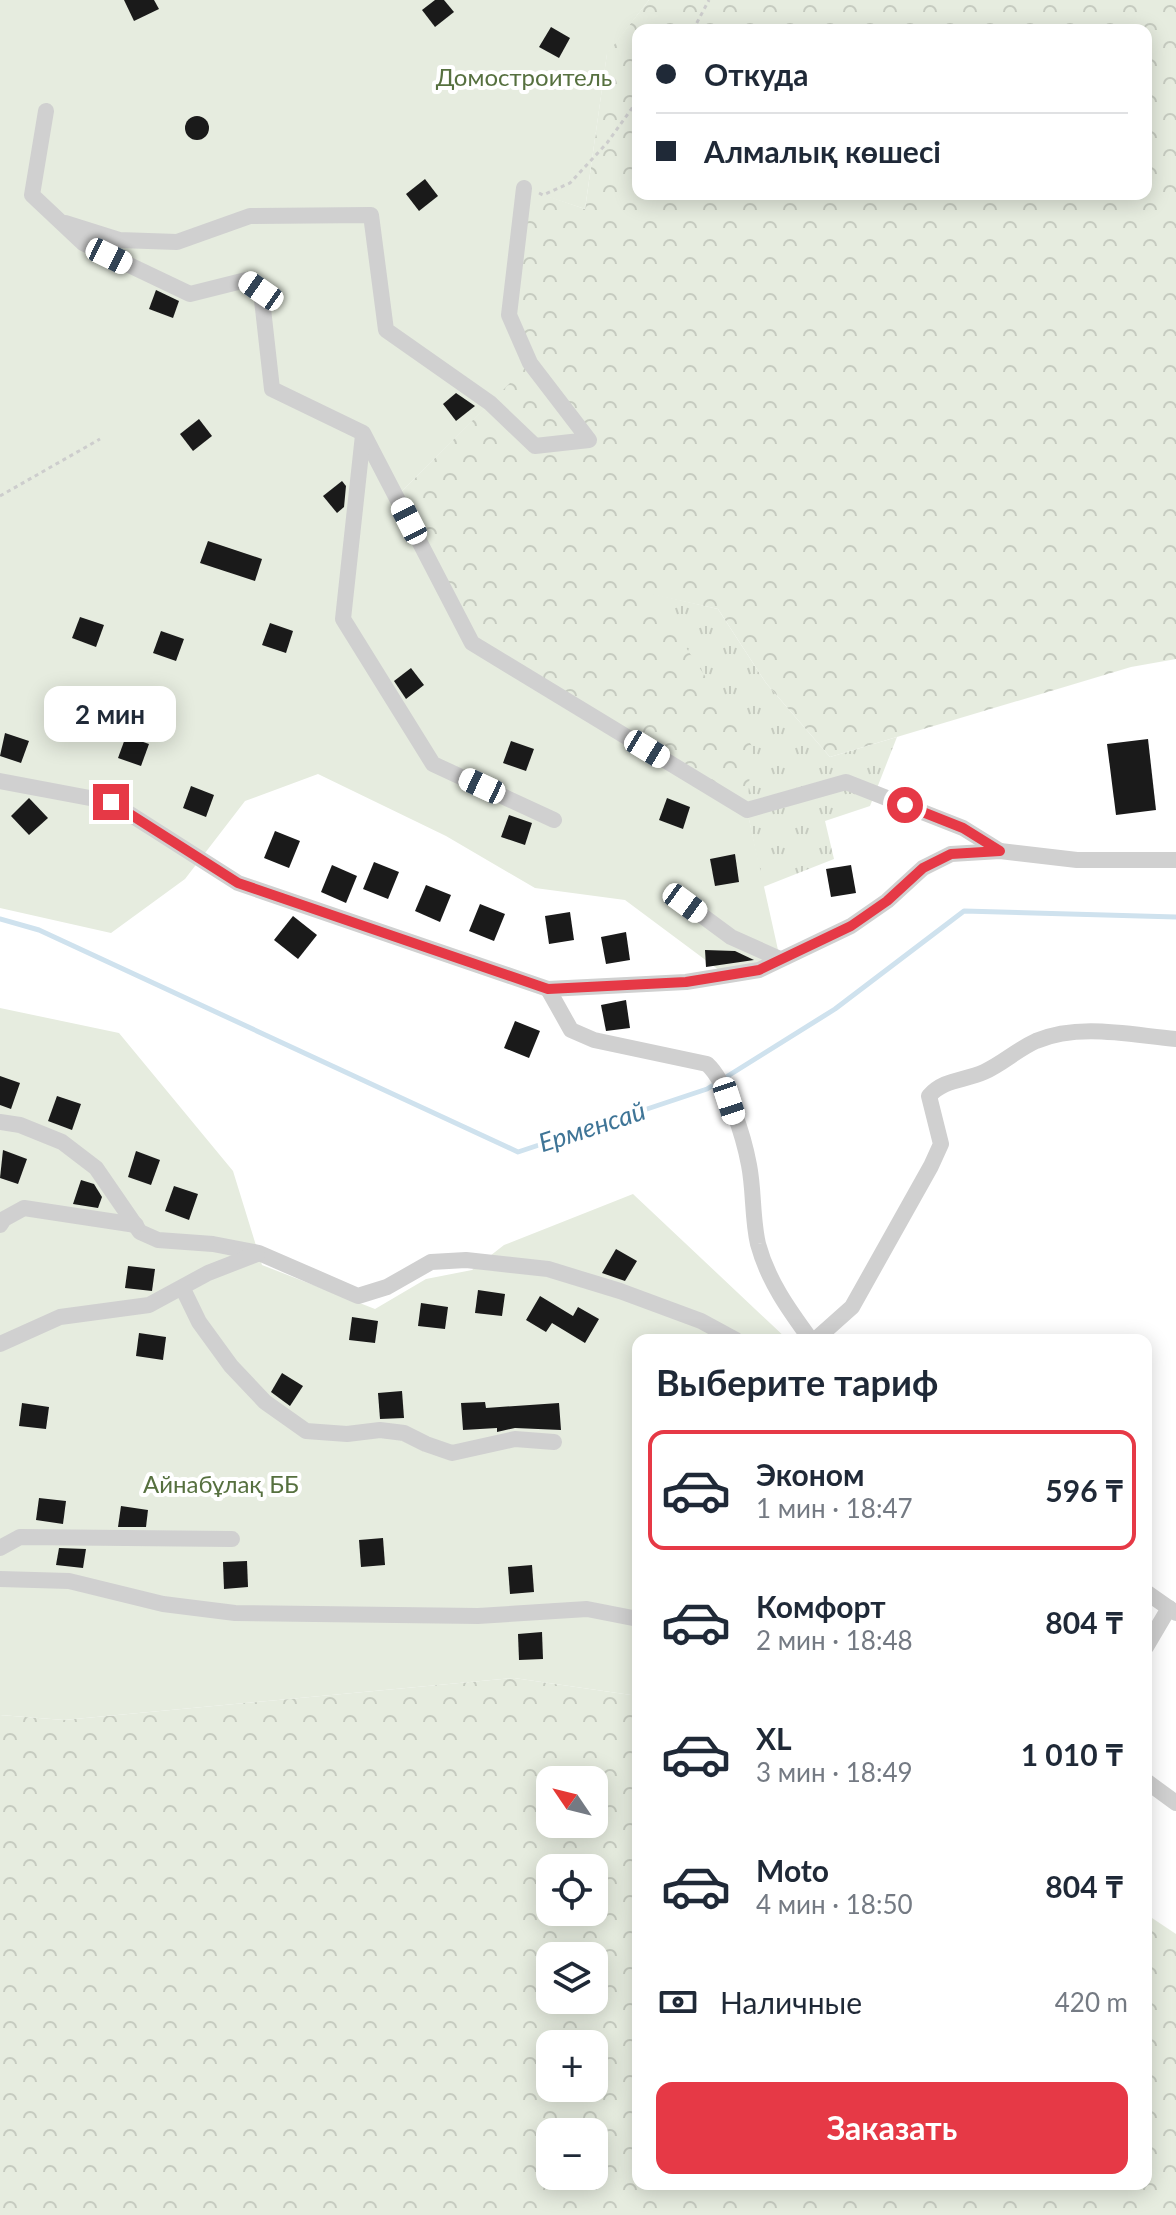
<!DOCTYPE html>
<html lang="ru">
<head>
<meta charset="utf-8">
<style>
	:root { --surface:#fff; --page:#f6f6f7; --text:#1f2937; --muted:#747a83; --line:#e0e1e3; --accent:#e63946 }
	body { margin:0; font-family:Lato,sans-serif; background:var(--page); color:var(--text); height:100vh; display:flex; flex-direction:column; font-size:30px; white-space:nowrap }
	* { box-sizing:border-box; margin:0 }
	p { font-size:26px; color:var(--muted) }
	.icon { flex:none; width:44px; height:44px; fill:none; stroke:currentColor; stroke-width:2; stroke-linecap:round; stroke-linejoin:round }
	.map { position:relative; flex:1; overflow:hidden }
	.panel { position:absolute; left:632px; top:1334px; width:520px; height:856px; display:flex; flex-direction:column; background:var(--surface); border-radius:16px; box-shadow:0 4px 20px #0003 }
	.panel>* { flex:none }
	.guide { position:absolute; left:632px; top:24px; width:520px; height:176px; border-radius:16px; box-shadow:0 4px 20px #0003; display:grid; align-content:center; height:176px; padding:0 24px; background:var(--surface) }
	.needle { width:52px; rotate:305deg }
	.tools { position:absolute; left:536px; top:1766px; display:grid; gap:16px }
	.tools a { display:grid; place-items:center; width:72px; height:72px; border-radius:16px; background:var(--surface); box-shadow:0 4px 20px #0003; font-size:40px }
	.end { position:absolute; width:36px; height:36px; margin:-18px; border:10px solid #e63946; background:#fff; box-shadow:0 0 0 4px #fff }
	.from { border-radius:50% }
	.bubble { position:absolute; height:56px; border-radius:16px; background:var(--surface); box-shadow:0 4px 20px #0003; font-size:26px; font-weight:700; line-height:56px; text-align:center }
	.car { position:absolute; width:24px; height:48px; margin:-24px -12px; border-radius:10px; box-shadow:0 0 6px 2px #0007; background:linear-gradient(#fff 24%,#345 0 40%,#fff 0 76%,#345 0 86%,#fff 0) }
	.guide b { display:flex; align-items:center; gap:28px; height:76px; font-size:30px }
	.guide b+b { border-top:2px solid var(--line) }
	.guide i { width:20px; height:20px; background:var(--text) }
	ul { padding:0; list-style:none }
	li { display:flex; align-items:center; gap:24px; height:120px; margin:0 16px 12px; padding:0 8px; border:4px solid transparent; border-radius:16px }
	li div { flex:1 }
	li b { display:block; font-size:30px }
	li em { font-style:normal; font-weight:700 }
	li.on { border-color:var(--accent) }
	li>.icon { width:72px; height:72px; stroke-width:1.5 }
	h2 { padding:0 24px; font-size:36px; line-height:96px }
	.pay { display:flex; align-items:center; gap:20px; height:88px; padding:0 24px; font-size:30px }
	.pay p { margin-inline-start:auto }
	.action { display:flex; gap:16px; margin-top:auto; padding:16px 24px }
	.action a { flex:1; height:92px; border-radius:16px; background:var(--accent); color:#fff; font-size:32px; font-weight:700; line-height:92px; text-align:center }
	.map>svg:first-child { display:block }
	.grass { fill:url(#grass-tufts) }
	.forest { fill:url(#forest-crowns); fill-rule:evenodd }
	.green { fill:#e6ecdf }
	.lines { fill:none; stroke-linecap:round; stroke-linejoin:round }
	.stream { stroke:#cfe2ee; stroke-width:5 }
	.building { fill:#1a1a1a }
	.path { stroke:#cdcdcd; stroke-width:3; stroke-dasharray:4 4; stroke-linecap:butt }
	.minor { stroke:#d0d0d0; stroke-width:16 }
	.route { stroke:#e63946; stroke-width:10 }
	.labels { text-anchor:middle; stroke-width:8; stroke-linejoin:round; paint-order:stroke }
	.park-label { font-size:24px; fill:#56703f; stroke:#fff }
	.water-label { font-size:26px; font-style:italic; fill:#3f7597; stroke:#fff }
</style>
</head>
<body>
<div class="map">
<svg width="1176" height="2215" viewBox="0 0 1176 2215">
	<defs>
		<pattern id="grass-tufts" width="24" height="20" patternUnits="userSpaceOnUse" patternTransform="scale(2)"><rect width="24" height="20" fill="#e6ecdf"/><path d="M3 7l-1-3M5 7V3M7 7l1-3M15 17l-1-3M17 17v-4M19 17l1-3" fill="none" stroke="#c6cbc0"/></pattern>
		<pattern id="forest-crowns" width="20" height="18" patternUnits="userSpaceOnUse" patternTransform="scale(2)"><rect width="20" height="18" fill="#e6ecdf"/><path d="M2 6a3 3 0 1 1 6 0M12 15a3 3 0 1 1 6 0" fill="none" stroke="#c6cbc0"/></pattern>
	</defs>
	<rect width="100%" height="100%" fill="#fff"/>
	<path class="grass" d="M649,593L718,609L766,683L830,757L897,737L870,806L825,821L834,859L763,887L747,810Z"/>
	<g class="forest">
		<path d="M649,0H1176V659L1131,667L830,757L766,683L718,609L650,594L752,746L747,810L472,643L396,497L529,363L509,315L524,188L585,209L607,53ZM638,30H1146V194H638Z"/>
		<path d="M514,1678L638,1696V2184H1146V1914L1176,1934V2215H0V1715L64,1720ZM550,1780H594V1824H550ZM550,1868H594V1912H550ZM550,1956H594V2000H550ZM550,2044H594V2088H550ZM550,2132H594V2176H550Z"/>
	</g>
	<g class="green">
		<path d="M0,0H649L607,54L585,209L524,189L509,315L530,363L396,497L472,643L747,810L780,959L727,976L625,900L535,888L446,836L318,774L245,801L185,879L111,933L0,908Z"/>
		<path d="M0,1008L119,1033L233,1171L262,1265L375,1309L426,1279L472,1270L504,1245L633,1194L788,1340H638V1696L514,1678L64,1720L0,1715Z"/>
	</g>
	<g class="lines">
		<path class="stream" d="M0,919L39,930L518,1152L707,1089L835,1009L964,911L1176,917"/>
	</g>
	<g class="building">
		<path d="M124,0H154L159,9L134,21Z"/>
		<path d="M435,0H444L454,12L435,27L422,10Z"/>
		<path d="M551,27L570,38L559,58L539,47Z"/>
		<circle cx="197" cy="128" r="12"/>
		<path d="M425,179L438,196L419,211L406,194Z"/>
		<path d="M156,290L179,301L173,318L149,309Z"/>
		<path d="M456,393L475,406L456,421L443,404Z"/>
		<path d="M199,419L212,436L193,451L180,434Z"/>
		<path d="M342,481L346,486L344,507L337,513L323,496Z"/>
		<path d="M208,541L262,559L255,581L200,563Z"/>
		<path d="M80,617L104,625L96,647L72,638Z"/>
		<path d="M270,623L293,631L286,653L262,645Z"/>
		<path d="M161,631L184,639L176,661L153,653Z"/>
		<path d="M411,668L424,685L406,699L394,681Z"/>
		<path d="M5,733L29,741L21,763L0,756Z"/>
		<path d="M126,736L149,744L141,766L118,758Z"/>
		<path d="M1148,739L1156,810L1116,815L1107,744Z"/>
		<path d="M511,741L534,749L526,771L503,763Z"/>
		<path d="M191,786L214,795L206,817L183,808Z"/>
		<path d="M29,798L48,818L29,835L11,816Z"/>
		<path d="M667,798L690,807L683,829L659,820Z"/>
		<path d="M509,815L532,823L525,845L501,837Z"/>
		<path d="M275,831L300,841L289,868L264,858Z"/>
		<path d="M735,854L739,882L715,886L710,859Z"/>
		<path d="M374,862L399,872L388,899L363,889Z"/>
		<path d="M332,865L357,876L346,903L321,892Z"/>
		<path d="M851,865L856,893L831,897L826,869Z"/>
		<path d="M426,885L451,895L440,922L415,911Z"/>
		<path d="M480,904L505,914L494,941L469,931Z"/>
		<path d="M570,912L574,940L549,944L545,916Z"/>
		<path d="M293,916L317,935L298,959L274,940Z"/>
		<path d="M626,932L630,960L606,964L601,937Z"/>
		<path d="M705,950L735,951L754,960L706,967Z"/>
		<path d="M626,1000L630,1028L606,1031L601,1005Z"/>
		<path d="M515,1021L540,1031L529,1058L504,1048Z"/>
		<path d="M0,1076L20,1083L11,1109L0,1105Z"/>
		<path d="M57,1096L81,1104L72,1130L48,1121Z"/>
		<path d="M3,1150L27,1159L18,1184L0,1178Z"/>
		<path d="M136,1151L160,1160L151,1185L128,1177Z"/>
		<path d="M81,1180L94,1184L102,1197L98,1208L73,1204Z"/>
		<path d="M174,1186L198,1194L189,1220L165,1211Z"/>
		<path d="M616,1249L637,1261L625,1281L602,1273Z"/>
		<path d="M128,1266L155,1269L152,1291L125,1288Z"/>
		<path d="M478,1290L505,1294L502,1316L475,1313Z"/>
		<path d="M540,1296L573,1316L578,1307L599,1319L585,1343L552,1323L546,1332L526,1320Z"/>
		<path d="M421,1303L448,1307L445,1329L418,1326Z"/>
		<path d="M352,1317L378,1321L375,1343L349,1340Z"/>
		<path d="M139,1333L166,1337L163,1360L136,1356Z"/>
		<path d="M282,1373L303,1386L290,1406L271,1392Z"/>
		<path d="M402,1391L404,1418L380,1419L378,1393Z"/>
		<path d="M485,1402L486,1408L559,1403L561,1430L515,1428L497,1432V1428L463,1430L461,1403Z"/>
		<path d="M22,1403L49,1407L46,1429L19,1426Z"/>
		<path d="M39,1498L66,1501L63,1524L36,1520Z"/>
		<path d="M121,1506L148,1510L146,1527H118Z"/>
		<path d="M383,1538L385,1565L361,1567L359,1540Z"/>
		<path d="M59,1548L86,1549L83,1568L56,1565Z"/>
		<path d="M247,1561L248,1587L224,1589L223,1562Z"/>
		<path d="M532,1565L534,1592L510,1594L508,1567Z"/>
		<path d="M542,1632L543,1659L519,1660L518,1634Z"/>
	</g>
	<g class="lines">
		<g class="path">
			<path d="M693,30L709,0"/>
			<path d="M539,193L543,195L570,183L607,143L638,100"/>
			<path d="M0,496L100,439"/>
		</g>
		<g class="minor">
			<path d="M46,111L32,195L83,243L190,294L246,280L261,291L272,389L363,433L472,643L747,810L846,782L963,828L1000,851"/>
			<path d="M65,223L119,240L177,242L250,216L371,215L386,330L490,403L535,446L589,440L530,363L509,315L524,188"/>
			<path d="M363,435L343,619L433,764L554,820"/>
			<path d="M0,781L111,802L238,883L548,989L686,982L759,970L851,926L887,901L923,868L951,854L1000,851L1077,860H1176"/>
			<path d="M685,903L731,937L780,959"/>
			<path d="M548,989L571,1030L594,1040L707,1064C727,1082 744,1138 749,1165C754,1190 752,1218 758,1244C768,1281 789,1310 811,1340"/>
			<path d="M0,1122L20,1125L62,1142L96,1168L140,1232L158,1240L213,1244L259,1253L358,1296L387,1287L431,1262L466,1260L548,1269L620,1291L701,1321L736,1340"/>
			<path d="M0,1225L4,1219L24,1208L136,1225"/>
			<path d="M183,1289L199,1322L231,1366L265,1402L306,1431L347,1434L380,1430L404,1433L426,1444L452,1453L515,1439L554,1442"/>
			<path d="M815,1340L852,1307L931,1166L941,1144L929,1096C944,1079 964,1081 984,1072C1002,1064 1018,1049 1036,1041C1080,1023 1130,1035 1176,1039"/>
			<path d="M0,1344L60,1317L149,1305L208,1273L257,1254"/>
			<path d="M0,1548L20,1537L232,1539"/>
			<path d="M0,1579L69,1581L163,1604L235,1613L478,1616L587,1609L638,1619"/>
			<path d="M1146,1592L1176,1613"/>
			<path d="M1146,1647L1169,1608"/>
			<path d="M1146,1781L1176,1803"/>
		</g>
	</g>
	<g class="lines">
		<path class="route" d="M111,802L238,883L548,989L686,982L759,970L851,926L887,901L923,868L951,854L1000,851L963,828L905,805"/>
	</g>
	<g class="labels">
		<g class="park-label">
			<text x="524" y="86">Домостроитель</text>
			<text x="221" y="1493">Айнабұлақ ББ</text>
		</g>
		<g class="water-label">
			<text transform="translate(592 1127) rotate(-18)" y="9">Ерменсай</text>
		</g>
	</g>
</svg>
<div class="tools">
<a><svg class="needle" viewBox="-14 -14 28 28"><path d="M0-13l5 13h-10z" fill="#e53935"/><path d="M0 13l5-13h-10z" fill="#747a83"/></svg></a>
<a><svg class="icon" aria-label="locate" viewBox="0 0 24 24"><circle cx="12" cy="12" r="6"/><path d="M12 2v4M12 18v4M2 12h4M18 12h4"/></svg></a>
<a><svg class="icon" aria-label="layers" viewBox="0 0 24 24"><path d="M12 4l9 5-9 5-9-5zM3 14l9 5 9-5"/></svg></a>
<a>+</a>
<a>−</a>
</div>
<i class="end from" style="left:905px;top:805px"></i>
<i class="end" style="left:111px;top:802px"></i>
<div class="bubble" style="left:44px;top:686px;width:132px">2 мин</div>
<i class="car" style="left:109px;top:256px;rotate:116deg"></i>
<i class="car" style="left:261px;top:291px;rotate:305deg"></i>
<i class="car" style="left:409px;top:521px;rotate:333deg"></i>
<i class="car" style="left:647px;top:749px;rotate:121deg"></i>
<i class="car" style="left:482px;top:786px;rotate:295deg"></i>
<i class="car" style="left:685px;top:903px;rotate:126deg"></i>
<i class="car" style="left:729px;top:1101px;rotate:162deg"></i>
<div class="guide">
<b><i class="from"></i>Откуда</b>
<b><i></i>Алмалық көшесі</b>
</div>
<section class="panel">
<h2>Выберите тариф</h2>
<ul>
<li class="on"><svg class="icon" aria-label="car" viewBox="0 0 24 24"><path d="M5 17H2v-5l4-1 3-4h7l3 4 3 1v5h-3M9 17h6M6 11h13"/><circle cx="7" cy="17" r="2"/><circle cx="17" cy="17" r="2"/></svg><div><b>Эконом</b><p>1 мин · 18:47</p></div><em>596 ₸</em></li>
<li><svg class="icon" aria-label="car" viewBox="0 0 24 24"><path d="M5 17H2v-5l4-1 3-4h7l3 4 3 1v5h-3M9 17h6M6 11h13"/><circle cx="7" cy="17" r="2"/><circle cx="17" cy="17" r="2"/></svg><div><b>Комфорт</b><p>2 мин · 18:48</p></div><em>804 ₸</em></li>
<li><svg class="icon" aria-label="car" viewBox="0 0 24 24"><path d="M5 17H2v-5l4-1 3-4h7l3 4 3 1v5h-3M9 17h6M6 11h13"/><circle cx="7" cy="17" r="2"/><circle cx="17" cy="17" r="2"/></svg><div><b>XL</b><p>3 мин · 18:49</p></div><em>1 010 ₸</em></li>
<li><svg class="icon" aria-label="car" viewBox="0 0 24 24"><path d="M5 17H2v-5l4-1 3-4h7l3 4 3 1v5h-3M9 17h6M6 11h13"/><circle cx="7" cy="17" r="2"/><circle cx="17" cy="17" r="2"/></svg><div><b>Moto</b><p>4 мин · 18:50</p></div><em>804 ₸</em></li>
</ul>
<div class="pay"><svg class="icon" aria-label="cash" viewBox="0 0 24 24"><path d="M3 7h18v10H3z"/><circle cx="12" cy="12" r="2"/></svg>Наличные<p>420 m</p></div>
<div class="action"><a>Заказать</a></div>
</section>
</div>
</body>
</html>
